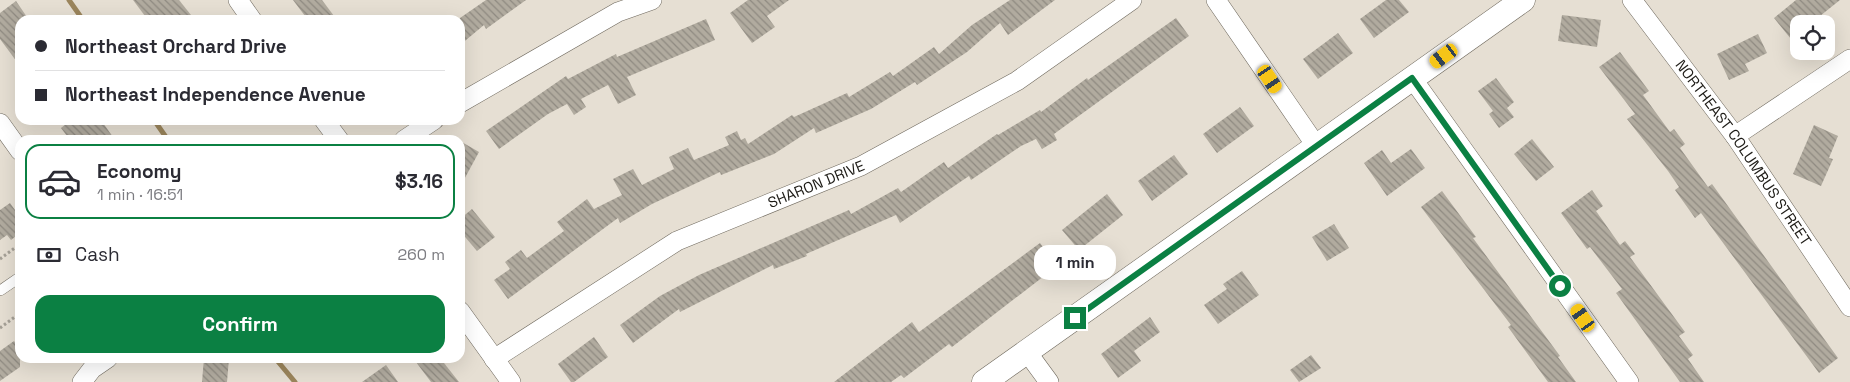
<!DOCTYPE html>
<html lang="en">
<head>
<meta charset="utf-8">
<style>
	:root { --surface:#fff; --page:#f2f2f3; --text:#2b2b33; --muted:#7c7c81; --line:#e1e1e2; --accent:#0b8043 }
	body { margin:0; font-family:"Space Grotesk",sans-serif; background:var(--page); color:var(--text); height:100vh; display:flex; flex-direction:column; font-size:19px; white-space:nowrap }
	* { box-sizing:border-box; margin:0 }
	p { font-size:16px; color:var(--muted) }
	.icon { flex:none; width:28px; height:28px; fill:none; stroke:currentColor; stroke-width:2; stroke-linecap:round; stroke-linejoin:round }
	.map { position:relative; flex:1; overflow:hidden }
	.drawer { position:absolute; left:15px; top:135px; width:450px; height:228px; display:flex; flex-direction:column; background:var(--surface); border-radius:15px; box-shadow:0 5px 20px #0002 }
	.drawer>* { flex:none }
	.guide { position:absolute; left:15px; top:15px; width:450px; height:110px; border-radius:15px; box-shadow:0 5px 20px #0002; display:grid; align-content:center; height:110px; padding:0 20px; background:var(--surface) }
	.fabs { position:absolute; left:1790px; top:15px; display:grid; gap:10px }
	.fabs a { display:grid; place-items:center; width:45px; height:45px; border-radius:10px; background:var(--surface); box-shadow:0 5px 20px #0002; font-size:25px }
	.end { position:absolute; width:22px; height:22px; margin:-11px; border:6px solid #0b8043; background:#fff; box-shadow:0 0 0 2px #fff }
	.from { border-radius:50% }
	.bubble { position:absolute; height:35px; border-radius:15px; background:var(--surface); box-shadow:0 5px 20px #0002; font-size:16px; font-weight:800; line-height:35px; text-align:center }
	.car { position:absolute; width:15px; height:30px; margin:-15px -8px; border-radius:6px; box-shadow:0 0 4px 1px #0007; background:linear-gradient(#f5c518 24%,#345 0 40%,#f5c518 0 76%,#345 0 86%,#f5c518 0) }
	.guide b { display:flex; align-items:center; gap:18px; height:48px; font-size:19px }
	.guide b+b { border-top:1px solid var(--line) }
	.guide i { width:12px; height:12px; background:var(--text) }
	ul { padding:9px 0 0; list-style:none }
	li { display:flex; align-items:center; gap:15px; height:75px; margin:0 10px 8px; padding:0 10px; border:2px solid transparent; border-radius:15px }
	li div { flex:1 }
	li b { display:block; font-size:19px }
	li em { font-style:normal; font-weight:800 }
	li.on { border-color:var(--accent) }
	li>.icon { width:45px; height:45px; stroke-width:1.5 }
	.pay { display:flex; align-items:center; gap:12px; height:55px; padding:0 20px; font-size:19px }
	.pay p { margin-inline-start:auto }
	.action { display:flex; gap:10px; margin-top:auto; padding:10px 20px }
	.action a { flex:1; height:58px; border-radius:15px; background:var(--accent); color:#fff; font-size:20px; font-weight:800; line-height:58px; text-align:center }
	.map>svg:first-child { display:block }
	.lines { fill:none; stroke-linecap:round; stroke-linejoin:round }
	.stream { stroke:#9b855c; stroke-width:5 }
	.building { fill:url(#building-back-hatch) }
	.service-casing { stroke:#6f695e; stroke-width:11 }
	.minor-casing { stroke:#6f695e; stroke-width:20 }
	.tertiary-casing { stroke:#6f695e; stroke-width:25 }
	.path { stroke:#a5a096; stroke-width:3; stroke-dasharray:2.5 2.5; stroke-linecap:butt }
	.service { stroke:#fff; stroke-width:10 }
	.minor { stroke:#fff; stroke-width:19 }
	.tertiary { stroke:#fff; stroke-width:24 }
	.route { stroke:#0b8043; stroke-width:6 }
	.labels { text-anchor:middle; stroke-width:5; stroke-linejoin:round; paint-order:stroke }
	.street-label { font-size:15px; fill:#1d1b16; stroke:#e6dfd3 }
</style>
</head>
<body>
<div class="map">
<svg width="1850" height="382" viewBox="0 0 1850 382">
	<defs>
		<pattern id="building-back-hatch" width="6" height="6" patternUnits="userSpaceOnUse" patternTransform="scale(1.25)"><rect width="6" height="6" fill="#b1ab9f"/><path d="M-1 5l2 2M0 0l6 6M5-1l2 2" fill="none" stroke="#8f8a81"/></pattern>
	</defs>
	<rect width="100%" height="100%" fill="#e6dfd3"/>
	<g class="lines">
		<g class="stream">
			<path d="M69,0L83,20"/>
			<path d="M154,120L168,140"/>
			<path d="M275,358L295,382"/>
		</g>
	</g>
	<g class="building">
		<path d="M133,0H179L195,20H148Z"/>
		<path d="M293,0H322L337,20H308Z"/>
		<path d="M486,0H526L486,29L484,25L460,45V18Z"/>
		<path d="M748,0H789L767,16L775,27L752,43L730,13Z"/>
		<path d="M1010,0H1055L1008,35L1000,23L967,52L917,85L915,82L871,109L816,133L814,128L774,154L721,175L720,172L652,204L620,223L618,218L508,299L494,280L510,269L505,262L521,250L527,258L564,231L557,222L587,199L594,209L622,195L613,179L633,169L642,185L674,169L669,157L688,148L694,160L729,145L725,137L737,131L741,140L745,138L748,144L792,115L794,117L847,93L849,97L890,72L893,76L934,47L939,54L972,25Z"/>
		<path d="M1386,0H1399L1409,12L1374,38L1360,19Z"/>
		<path d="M1796,0H1840L1810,24H1799V33L1791,39L1774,18Z"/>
		<path d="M16,1L29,20H20V66L0,39V13Z"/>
		<path d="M1562,15L1601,20L1597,47L1558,41Z"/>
		<path d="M1176,18L1189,36L1054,134L1057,140L1042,149L1036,139L1021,146L971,180L969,176L900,223L896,215L806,254L807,256L774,269L773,265L680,312L679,309L633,343L620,325L660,296L699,275L849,210L851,214L898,188L901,192L944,162L948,168L997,134L998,135L1040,110L1041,112L1087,78L1088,80Z"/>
		<path d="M706,19L715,40L627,77L636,95L618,104L608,85L581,99L586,107L574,115L567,104L548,114L499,149L486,131L566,76L568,79L616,54L617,57Z"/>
		<path d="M1338,33L1353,53L1318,79L1303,59Z"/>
		<path d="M1758,34L1767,53L1745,64L1749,71L1729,80L1717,54Z"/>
		<path d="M1620,52L1649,91L1643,95L1670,132L1674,129L1685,144L1680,148L1708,187L1712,184L1838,358L1819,373L1701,213L1695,218L1675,190L1679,187L1668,171L1627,119L1635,114L1599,67Z"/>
		<path d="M1496,78L1514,102L1507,108L1514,117L1499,128L1489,114L1493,111L1478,91Z"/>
		<path d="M1240,107L1254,126L1217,153L1203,134Z"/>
		<path d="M71,120H101L115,140H70L61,128Z"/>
		<path d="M1814,125L1838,136L1829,158L1833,159L1821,186L1793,174Z"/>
		<path d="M1532,139L1554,167L1536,181L1514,154Z"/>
		<path d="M460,141L479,152L460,187Z"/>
		<path d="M1411,149L1425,168L1387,196L1364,163L1382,150L1391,163Z"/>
		<path d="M1174,155L1188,174L1152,201L1138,181Z"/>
		<path d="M1592,190L1603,206L1596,211L1620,245L1625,241L1635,254L1630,257L1685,332L1679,336L1693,355L1688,359L1704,382H1680L1616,293L1622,289L1590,247L1587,249L1561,213Z"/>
		<path d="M1442,191L1476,237L1473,238L1560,356L1558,357L1576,382H1548L1508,327L1511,325L1421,207Z"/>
		<path d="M1107,194L1123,215L1079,250L1062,230Z"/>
		<path d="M10,203L20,217V233L11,240L7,235L0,240V210Z"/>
		<path d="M472,209L495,237L477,251L460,231V219Z"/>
		<path d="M1334,224L1349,248L1327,261L1312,237Z"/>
		<path d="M1040,243L1057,266L952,347L949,344L904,378L901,375L891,382H834L912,322L919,332Z"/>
		<path d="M1242,271L1259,295L1218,324L1204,305L1227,289L1223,284Z"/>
		<path d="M1150,317L1160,332L1134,351L1141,361L1118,378L1101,354Z"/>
		<path d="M594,337L608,357L574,382H571L558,364Z"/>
		<path d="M14,341L20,349V367L0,381V351Z"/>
		<path d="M1311,355L1321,368L1299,382L1290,370Z"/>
		<path d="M204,358H229L227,382H202Z"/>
		<path d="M413,358H440L459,382H431Z"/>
		<path d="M386,365L398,382H362Z"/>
	</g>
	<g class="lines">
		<g class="service-casing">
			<path id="service" d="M1,290L20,277"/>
		</g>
		<g class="minor-casing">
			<g id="minor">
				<path d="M238,0L252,20"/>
				<path d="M1216,0L1317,147"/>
				<path id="s1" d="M1632,0L1735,136L1850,307"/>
				<path d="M1412,78L1629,382"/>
				<path d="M460,103L618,12L652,0"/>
				<path d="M324,120L339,140"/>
				<path d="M0,123L20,151"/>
				<path d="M1735,136L1850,59"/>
				<path d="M404,140L434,120"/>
				<path d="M460,311L511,382"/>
				<path d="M1027,352L1049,382"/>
				<path id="s2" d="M494,359L677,241L861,166L1017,81L1132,0"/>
				<path d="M82,382L92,369L108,358"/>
			</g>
		</g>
		<g class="tertiary-casing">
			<path id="tertiary" d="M984,382L1523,0"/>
		</g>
		<g class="path">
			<path d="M0,259L20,244"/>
			<path d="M0,328L20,313"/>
		</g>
		<use href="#service" class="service"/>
		<use href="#minor" class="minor"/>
		<use href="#tertiary" class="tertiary"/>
	</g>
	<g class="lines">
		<path class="route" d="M1075,318L1412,78L1560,286"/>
	</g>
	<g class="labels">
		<g class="street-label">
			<text dy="5" stroke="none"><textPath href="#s1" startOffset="189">NORTHEAST COLUMBUS STREET</textPath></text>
			<text dy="5" stroke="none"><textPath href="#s2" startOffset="368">SHARON DRIVE</textPath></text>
		</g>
	</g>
</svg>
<div class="fabs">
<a><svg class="icon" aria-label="locate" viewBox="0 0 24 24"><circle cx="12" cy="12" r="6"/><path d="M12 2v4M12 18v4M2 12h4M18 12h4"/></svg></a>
</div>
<i class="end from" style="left:1560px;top:286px"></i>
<i class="end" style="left:1075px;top:318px"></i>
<div class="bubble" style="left:1034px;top:245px;width:82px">1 min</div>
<i class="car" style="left:1444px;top:56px;rotate:234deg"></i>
<i class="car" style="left:1270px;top:79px;rotate:146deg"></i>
<i class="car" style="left:1583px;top:318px;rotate:325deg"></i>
<div class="guide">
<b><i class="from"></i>Northeast Orchard Drive</b>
<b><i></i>Northeast Independence Avenue</b>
</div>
<section class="drawer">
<ul>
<li class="on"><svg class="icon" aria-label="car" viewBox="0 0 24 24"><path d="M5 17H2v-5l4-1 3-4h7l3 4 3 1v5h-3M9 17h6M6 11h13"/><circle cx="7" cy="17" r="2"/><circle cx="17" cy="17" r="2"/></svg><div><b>Economy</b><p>1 min · 16:51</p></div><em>$3.16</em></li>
</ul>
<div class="pay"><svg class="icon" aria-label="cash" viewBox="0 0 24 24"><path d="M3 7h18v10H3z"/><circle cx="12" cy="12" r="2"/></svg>Cash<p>260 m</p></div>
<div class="action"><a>Confirm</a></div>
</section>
</div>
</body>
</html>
